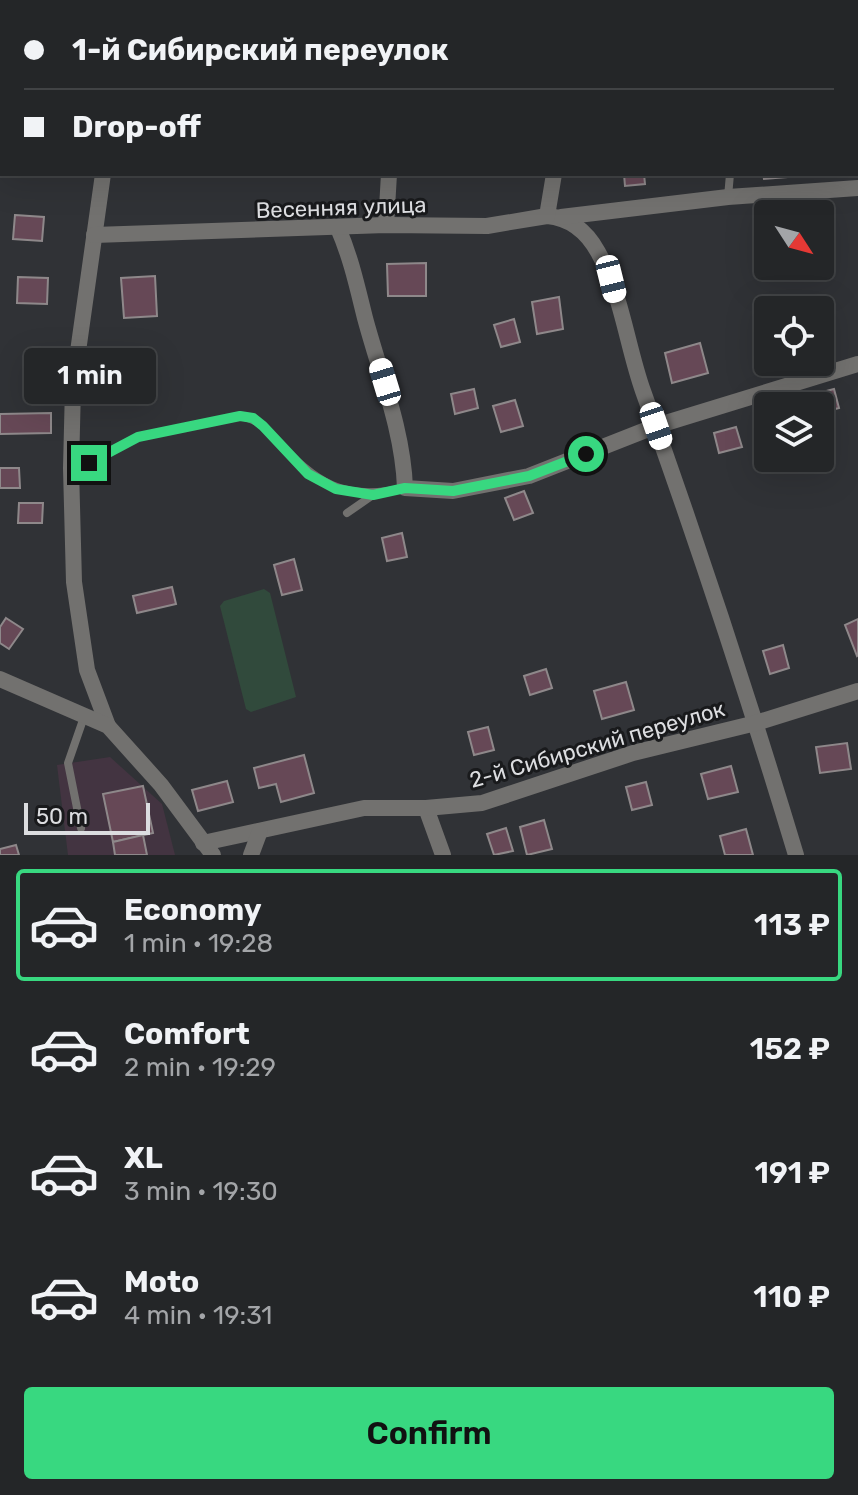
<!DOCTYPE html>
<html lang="en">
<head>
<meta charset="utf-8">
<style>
	:root { --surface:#242628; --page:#2c2e30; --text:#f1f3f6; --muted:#a3a5a8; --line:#414345; --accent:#38d880 }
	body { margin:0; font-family:Rubik,sans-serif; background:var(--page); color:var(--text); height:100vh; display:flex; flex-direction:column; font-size:30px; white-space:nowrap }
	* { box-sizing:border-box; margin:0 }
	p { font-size:26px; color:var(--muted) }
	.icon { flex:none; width:44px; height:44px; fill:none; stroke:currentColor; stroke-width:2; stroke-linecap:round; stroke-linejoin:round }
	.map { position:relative; height:855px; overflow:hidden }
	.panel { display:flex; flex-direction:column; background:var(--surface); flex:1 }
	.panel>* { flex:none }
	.banner { position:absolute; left:0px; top:0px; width:858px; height:176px; box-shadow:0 8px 32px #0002,0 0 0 2px var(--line); display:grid; align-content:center; height:176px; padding:0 24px; background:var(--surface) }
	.needle { width:52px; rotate:126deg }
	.buttons { position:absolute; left:754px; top:200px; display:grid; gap:16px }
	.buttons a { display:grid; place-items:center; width:80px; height:80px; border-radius:8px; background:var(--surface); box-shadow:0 8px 32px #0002,0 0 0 2px var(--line); font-size:40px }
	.scale { position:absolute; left:24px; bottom:20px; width:126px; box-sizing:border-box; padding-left:8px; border:4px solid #dcdde0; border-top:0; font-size:22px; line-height:28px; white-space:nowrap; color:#dcdde0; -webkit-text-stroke:6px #191a1c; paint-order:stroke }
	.end { position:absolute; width:36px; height:36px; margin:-18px; border:10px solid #38d880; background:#111; box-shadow:0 0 0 4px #111 }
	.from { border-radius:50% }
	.bubble { position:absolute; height:56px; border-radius:8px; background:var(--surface); box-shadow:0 8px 32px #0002,0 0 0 2px var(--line); font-size:26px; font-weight:600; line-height:56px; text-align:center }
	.car { position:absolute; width:24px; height:48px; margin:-24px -12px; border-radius:10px; box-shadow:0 0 6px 2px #0007; background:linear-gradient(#fff 24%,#345 0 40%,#fff 0 76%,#345 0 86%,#fff 0) }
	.banner b { display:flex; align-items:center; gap:28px; height:76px; font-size:30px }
	.banner b+b { border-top:2px solid var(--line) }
	.banner i { width:20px; height:20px; background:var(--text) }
	ul { padding:14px 0 0; list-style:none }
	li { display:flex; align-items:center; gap:24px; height:112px; margin:0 16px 12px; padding:0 8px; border:4px solid transparent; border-radius:8px }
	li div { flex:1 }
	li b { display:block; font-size:30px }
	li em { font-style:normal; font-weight:600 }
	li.selected { border-color:var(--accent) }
	li>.icon { width:72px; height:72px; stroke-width:1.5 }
	.cta { display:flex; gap:16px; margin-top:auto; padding:16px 24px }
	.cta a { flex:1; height:92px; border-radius:8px; background:var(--accent); color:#111; font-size:32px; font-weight:600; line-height:92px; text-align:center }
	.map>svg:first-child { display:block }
	.industrial { fill:#433441 }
	.green { fill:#314a3c }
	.building { fill:#664856; stroke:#8e888a; stroke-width:2 }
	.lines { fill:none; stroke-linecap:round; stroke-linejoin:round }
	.service { stroke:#72716f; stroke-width:8 }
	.minor { stroke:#72716f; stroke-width:16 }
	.route { stroke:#38d880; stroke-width:10 }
	.labels { text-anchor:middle; stroke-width:6; stroke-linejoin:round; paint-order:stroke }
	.street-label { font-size:22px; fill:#dcdde0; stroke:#191a1c }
</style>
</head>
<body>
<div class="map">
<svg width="858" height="855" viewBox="0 0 858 855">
	<rect width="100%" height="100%" fill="#303236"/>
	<path class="industrial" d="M110,757L162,804L175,855H68L57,765Z"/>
	<path class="green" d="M264,589L270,593L296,697L251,712L246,709L220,606L224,601Z"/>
	<g class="building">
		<path d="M624,174H644L645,184L625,186Z"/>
		<path d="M763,174H787V177L764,179Z"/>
		<path d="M15,215L44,217L42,241L13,239Z"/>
		<path d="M426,263V296H388L387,264Z"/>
		<path d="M155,276L157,316L124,318L121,278Z"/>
		<path d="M18,277L48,278L47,304L17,303Z"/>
		<path d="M559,297L563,329L537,334L532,302Z"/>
		<path d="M514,319L520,342L501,347L494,325Z"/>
		<path d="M700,343L708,373L672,383L665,353Z"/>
		<path d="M474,389L478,408L455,414L451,394Z"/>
		<path d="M834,389L839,408L820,413V406H813L811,395Z"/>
		<path d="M515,400L523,426L501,432L493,406Z"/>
		<path d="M51,413V433L0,434V414Z"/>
		<path d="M736,427L742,447L719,453L714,433Z"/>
		<path d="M0,468H19L20,488H0Z"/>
		<path d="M524,491L533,513L514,520L505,498Z"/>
		<path d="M19,503H43L42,523H18Z"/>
		<path d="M402,533L407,557L387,561L382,538Z"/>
		<path d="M294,559L302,590L282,595L274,565Z"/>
		<path d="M172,587L176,604L137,613L133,596Z"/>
		<path d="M6,618L23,629L9,649L0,643V627Z"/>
		<path d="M858,619V655L857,656L845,625Z"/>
		<path d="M783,645L789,668L770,674L763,651Z"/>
		<path d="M546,669L552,688L530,695L524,676Z"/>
		<path d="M626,682L634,710L602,719L594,691Z"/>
		<path d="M488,727L494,750L474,755L468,732Z"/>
		<path d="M847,743L851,769L820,773L816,747Z"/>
		<path d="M304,755L314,793L281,802L276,784L259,788L254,768Z"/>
		<path d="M731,766L738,792L708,799L701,774Z"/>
		<path d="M227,781L233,802L198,811L192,790Z"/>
		<path d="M646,782L652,805L632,810L626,787Z"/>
		<path d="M143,786L153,833L113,842L103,794Z"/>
		<path d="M544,820L552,849L527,855L520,827Z"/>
		<path d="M506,828L513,851L494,855L487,834Z"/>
		<path d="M746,829L753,855H725L720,836Z"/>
		<path d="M143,835L147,855H115L113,842Z"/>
		<path d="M16,845L19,855H0V849Z"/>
	</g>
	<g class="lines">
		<g class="service">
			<path d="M401,2L402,0"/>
			<path d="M728,197L730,174"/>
			<path d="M71,468L89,463L138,437L240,416C257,419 264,427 275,439C317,483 342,502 405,488"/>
			<path d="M347,513L373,495"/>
			<path d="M81,828L68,763L84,717"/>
		</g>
		<g class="minor">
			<path d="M130,2V0"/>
			<path d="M567,2V0"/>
			<path d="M103,174L73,387L71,468L74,582L87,670L108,726"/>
			<path d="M547,216C570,218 587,232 598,252C622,295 627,346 643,391C698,544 749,699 796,855"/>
			<path d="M561,217L728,197L858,188"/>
			<path d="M386,225L389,174"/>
			<path d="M338,228C351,258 357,286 365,318C380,374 403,430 405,488L453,491L529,476L656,426L858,364"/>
			<path d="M94,235L386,225L487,226L547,216L554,174"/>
			<path d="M0,679L108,726L161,785L213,855"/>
			<path d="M426,808L443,855"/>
			<path d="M203,843L364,808H426L482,803L633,753L756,723L858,691"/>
			<path d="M251,855L260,831"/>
		</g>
	</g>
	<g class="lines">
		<path class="route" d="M89,463L138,437L240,416L253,418L263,426L308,474L336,489L373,495L405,488L453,491L529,476L586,454"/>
	</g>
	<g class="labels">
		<g class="street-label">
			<text transform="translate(341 207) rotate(-2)" y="8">Весенняя улица</text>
			<text transform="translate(597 744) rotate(-16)" y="8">2-й Сибирский переулок</text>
		</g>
	</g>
</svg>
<div class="buttons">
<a><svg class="needle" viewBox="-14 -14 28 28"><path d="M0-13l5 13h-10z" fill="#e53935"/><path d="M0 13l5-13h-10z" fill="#a3a5a8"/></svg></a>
<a><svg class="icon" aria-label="locate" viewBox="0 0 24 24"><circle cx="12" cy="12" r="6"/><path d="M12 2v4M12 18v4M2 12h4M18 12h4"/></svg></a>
<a><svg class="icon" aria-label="layers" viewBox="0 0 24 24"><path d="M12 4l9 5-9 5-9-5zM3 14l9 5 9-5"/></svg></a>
</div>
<div class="scale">50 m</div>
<i class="end from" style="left:586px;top:454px"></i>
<i class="end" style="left:89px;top:463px"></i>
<div class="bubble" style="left:24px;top:348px;width:132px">1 min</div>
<i class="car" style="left:611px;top:279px;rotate:166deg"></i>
<i class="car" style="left:385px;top:382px;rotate:343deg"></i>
<i class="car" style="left:656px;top:426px;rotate:161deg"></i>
<div class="banner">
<b><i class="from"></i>1-й Сибирский переулок</b>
<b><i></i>Drop-off</b>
</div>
</div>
<section class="panel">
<ul>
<li class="selected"><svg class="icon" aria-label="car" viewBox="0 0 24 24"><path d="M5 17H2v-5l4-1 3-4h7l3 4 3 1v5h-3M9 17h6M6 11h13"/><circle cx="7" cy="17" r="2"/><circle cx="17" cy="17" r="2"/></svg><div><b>Economy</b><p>1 min · 19:28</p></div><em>113 ₽</em></li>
<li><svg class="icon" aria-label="car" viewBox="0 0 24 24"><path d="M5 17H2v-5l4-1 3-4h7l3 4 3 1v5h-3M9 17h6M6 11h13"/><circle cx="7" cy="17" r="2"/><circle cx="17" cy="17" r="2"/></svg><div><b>Comfort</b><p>2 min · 19:29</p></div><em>152 ₽</em></li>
<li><svg class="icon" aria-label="car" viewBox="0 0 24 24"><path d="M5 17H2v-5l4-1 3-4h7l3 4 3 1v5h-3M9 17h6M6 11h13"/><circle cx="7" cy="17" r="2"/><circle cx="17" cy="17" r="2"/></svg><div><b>XL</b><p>3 min · 19:30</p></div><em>191 ₽</em></li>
<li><svg class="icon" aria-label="car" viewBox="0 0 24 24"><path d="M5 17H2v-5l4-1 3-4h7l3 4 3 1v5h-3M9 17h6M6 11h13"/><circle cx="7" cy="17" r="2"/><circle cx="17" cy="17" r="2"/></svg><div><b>Moto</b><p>4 min · 19:31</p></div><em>110 ₽</em></li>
</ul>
<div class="cta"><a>Confirm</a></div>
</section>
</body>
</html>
